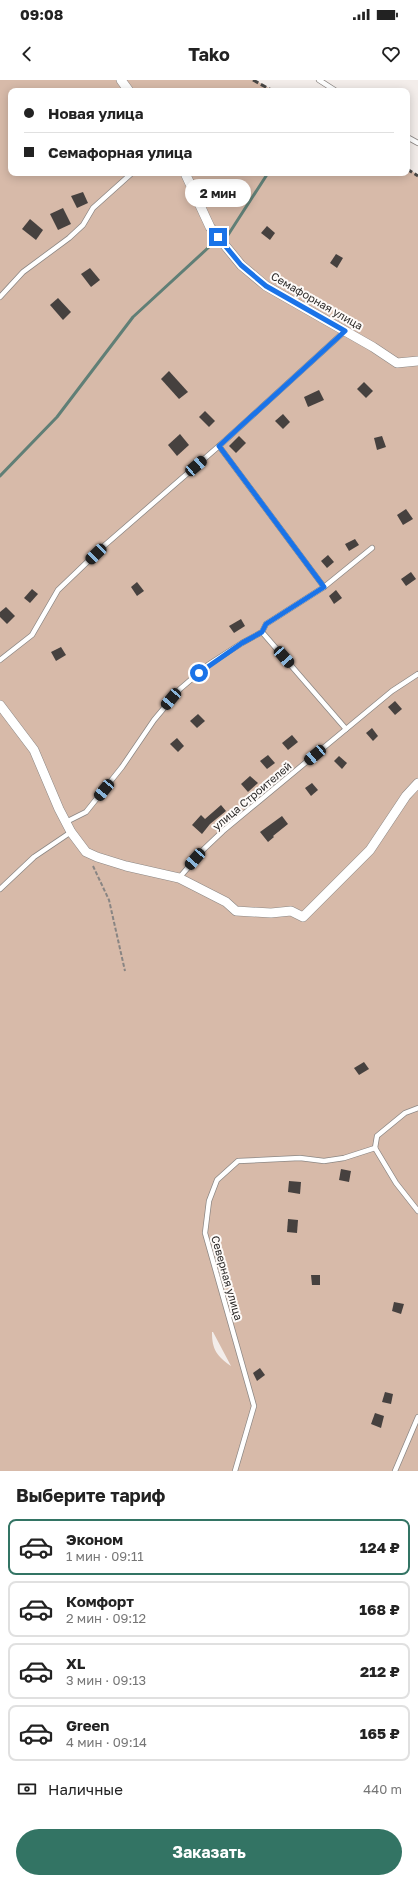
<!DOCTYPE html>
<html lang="ru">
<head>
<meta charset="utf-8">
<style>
	:root { --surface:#fff; --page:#f6f6f6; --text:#222; --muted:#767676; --line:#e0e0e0; --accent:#337464 }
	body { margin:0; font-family:"Golos Text",sans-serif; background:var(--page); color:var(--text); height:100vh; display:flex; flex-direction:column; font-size:15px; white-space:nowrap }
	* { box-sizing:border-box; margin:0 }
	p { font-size:13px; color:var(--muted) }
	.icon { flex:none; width:22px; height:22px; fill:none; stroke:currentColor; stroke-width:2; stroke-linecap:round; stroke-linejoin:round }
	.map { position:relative; height:1391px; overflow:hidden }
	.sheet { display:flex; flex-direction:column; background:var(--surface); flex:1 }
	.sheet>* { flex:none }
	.hud { position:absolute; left:8px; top:8px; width:402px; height:88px; border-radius:8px; box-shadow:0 2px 10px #0003; display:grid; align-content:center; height:88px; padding:0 16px; background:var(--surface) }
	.end { position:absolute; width:18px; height:18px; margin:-9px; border:5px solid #1a73e8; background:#fff; box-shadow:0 0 0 2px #fff }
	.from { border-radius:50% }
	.bubble { position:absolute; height:28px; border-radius:14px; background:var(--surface); box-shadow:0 2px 10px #0003; font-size:13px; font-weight:700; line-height:28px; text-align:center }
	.car { position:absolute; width:12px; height:24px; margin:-12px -6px; border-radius:5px; box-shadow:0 0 3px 1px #0007; background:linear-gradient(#222 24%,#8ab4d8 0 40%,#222 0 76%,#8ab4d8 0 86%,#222 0) }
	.hud b { display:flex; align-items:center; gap:14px; height:38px; font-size:15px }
	.hud b+b { border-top:1px solid var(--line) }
	.hud i { width:10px; height:10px; background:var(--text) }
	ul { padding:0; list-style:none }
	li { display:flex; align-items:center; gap:12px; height:56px; margin:0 8px 6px; padding:0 8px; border:2px solid var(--line); border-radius:8px }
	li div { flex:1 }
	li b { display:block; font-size:15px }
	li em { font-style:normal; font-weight:700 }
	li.on { border-color:var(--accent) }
	li>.icon { width:36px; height:36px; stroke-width:1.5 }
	h2 { padding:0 16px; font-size:18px; line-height:48px }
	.pay { display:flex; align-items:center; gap:10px; height:44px; padding:0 16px; font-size:15px }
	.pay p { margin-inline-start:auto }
	.cta { display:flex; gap:8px; margin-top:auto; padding:8px 16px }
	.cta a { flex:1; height:46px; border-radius:24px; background:var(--accent); color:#fff; font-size:16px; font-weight:700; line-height:46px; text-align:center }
	.status { display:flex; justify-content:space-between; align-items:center; height:28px; padding:0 20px; background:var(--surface); direction:ltr }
	.status svg { height:11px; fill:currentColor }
	header { display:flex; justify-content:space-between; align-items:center; height:52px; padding:0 16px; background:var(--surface); font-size:18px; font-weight:700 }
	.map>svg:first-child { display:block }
	.green { fill:#d7baa9; fill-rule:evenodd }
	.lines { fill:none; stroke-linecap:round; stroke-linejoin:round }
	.stream { stroke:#607f76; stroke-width:3 }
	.building { fill:#46413f }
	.lane-casing { stroke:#8c8784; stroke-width:6 }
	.street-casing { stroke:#8c8784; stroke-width:10 }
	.path { stroke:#898583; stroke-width:2; stroke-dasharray:4 2; stroke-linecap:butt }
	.lane { stroke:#fff; stroke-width:4.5 }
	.street { stroke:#fff; stroke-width:9 }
	.rail { stroke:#484644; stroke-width:3; stroke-dasharray:6 3; stroke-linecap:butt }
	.route { stroke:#1a73e8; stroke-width:5 }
	.labels { text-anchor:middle; stroke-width:4; stroke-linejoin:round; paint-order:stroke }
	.street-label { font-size:11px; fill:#2c2a29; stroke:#fefbf9 }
</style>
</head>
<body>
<div class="status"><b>09:08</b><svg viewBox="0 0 49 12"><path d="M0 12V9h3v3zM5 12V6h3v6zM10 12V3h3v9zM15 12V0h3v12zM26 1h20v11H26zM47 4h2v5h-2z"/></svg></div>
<header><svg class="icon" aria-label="back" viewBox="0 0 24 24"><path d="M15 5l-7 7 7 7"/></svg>Tako<svg class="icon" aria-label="heart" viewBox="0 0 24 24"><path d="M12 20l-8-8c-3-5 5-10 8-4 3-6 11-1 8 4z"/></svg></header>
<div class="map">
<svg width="418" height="1391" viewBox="0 0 418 1391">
	<rect width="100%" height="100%" fill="#f3edea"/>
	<path class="green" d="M0,0H255L274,11H11V93H407V88L418,95V1391H0ZM212,1252H213L231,1286C217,1276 212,1270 212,1252Z"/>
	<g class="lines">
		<g class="stream">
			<path d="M228,155L268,93"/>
			<path d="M0,396L57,337L133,237L209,167"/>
		</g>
	</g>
	<g class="building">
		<path d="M83,112L88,123L77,128L71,116Z"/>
		<path d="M63,128L71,144L58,150L50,134Z"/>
		<path d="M30,139L43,150L36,160L22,149Z"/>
		<path d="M267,146L275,153L270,160L261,153Z"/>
		<path d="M336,174L343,178L337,188L330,183Z"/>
		<path d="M90,188L100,200L91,207L81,194Z"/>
		<path d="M58,218L71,232L63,240L50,225Z"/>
		<path d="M169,291L188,312L179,319L161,299Z"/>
		<path d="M364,302L373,311L366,318L357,309Z"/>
		<path d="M319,310L324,320L308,327L304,317Z"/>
		<path d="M205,331L215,341L209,347L199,337Z"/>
		<path d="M283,334L290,342L283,349L275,341Z"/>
		<path d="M180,354L189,365L177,376L168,365Z"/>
		<path d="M239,356L246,363L236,373L229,366Z"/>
		<path d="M382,356L386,367L377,370L374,358Z"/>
		<path d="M406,429L413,439L403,445L397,435Z"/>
		<path d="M355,459L359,465L349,471L345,464Z"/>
		<path d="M328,475L334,482L327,488L321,481Z"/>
		<path d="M411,492L416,499L406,506L401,499Z"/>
		<path d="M137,502L144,511L137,516L131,507Z"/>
		<path d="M32,509L38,514L30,523L24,518Z"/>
		<path d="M336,510L342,518L334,524L329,516Z"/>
		<path d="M6,527L15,536L7,544L0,537V532Z"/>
		<path d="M241,539L245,546L234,553L229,546Z"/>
		<path d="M61,567L66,575L56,581L51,572Z"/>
		<path d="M395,621L402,629L395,635L388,627Z"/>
		<path d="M198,634L205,641L197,648L190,641Z"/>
		<path d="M372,648L378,656L373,661L366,653Z"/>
		<path d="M292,655L298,662L288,670L282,663Z"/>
		<path d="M177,658L184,666L178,672L170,664Z"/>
		<path d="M268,675L275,683L267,689L260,681Z"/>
		<path d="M339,676L347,683L342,689L334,681Z"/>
		<path d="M250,696L258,703L248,712L241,704Z"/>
		<path d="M312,703L318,710L311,716L305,708Z"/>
		<path d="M221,725L226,731L210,744L202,754L192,745L201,735L205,739Z"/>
		<path d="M282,736L288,744L273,756L274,757L268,762L260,752Z"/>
		<path d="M364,982L369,989L359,995L354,988Z"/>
		<path d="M341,1089L351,1091L349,1102L339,1100Z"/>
		<path d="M289,1101L301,1102L300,1114L288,1112Z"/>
		<path d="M288,1139L298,1140L297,1153L287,1152Z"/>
		<path d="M311,1195H320V1205H312Z"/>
		<path d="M394,1222L404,1224L401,1234L392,1231Z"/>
		<path d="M260,1288L265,1295L257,1301L253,1293Z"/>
		<path d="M385,1312L393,1314L391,1324L382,1322Z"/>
		<path d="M375,1333L384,1336L381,1348L371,1344Z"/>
	</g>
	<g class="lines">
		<g class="lane-casing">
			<g id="lane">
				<path d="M319,0L336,11"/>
				<path d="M407,57L418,63"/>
				<path d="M0,217L23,192L69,158L83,145L93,128L132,93"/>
				<path d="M219,366L324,507"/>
				<path d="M262,552L346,649"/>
				<path d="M0,580L32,555L58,510L105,465L219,366L345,251"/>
				<path d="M66,742L86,732L122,687L154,640L180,609L208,585L242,563L262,552L266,544L324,507L372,468"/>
				<path d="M179,798L204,769L223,751L392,611L418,594"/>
				<path d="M0,809L34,777L71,752"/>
				<path d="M375,1068L396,1103L418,1131"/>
				<path d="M375,1068L377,1056L405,1033L418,1028"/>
				<path d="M235,1391L254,1326L205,1153L209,1121L217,1100L238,1081L300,1078L324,1081L344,1078L375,1068"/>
				<path d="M395,1391L418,1337"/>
			</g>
		</g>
		<g class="street-casing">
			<g id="street">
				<path d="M121,0L129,11"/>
				<path d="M185,93L210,147L241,185L266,206L373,267L397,283L418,281"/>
				<path d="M0,625L34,670L59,729L71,752L86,772L97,777L126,786L179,798L226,822L236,831L271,833L291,831L303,837L370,770L406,716L418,703"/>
			</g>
		</g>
		<path class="path" d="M93,786L109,820L125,891"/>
		<use href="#lane" class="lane"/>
		<use href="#street" class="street"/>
		<g class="rail">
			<path d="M253,0L273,11"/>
			<path d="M407,89L418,96"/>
		</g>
	</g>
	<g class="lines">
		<path class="route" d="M199,593L242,563L262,552L266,544L324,507L219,366L345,251L266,206L241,185L218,157"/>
	</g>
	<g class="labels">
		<g class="street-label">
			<text transform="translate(317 221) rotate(30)" y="4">Семафорная улица</text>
			<text transform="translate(252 716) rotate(-40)" y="4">улица Строителей</text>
			<text transform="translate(227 1198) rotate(74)" y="4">Северная улица</text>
		</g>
	</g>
</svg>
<i class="end from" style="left:199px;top:593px"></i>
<i class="end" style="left:218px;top:157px"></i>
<div class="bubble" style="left:185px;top:99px;width:66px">2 мин</div>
<i class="car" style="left:196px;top:386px;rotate:49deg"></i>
<i class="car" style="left:96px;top:474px;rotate:226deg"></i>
<i class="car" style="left:284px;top:577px;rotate:139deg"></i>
<i class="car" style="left:171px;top:619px;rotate:220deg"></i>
<i class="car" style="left:315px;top:675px;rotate:230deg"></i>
<i class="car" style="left:104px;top:710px;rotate:219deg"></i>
<i class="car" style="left:195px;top:779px;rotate:221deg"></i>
<div class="hud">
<b><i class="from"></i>Новая улица</b>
<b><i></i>Семафорная улица</b>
</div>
</div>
<section class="sheet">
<h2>Выберите тариф</h2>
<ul>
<li class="on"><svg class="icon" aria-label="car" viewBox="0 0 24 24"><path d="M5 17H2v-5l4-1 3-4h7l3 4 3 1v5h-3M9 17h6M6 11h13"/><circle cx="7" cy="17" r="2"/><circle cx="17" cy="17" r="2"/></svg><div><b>Эконом</b><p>1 мин · 09:11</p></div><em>124 ₽</em></li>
<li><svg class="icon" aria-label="car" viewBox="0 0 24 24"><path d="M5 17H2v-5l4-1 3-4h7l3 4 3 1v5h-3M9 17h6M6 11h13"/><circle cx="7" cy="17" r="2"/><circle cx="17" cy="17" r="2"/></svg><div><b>Комфорт</b><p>2 мин · 09:12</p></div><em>168 ₽</em></li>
<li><svg class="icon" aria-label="car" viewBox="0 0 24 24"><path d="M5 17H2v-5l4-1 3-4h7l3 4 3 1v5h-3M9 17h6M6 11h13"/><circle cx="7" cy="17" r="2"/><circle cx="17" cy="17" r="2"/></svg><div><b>XL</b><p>3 мин · 09:13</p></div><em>212 ₽</em></li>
<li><svg class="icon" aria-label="car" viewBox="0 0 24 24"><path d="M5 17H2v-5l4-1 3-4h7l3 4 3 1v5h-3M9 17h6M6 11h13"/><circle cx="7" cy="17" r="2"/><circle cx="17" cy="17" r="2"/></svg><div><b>Green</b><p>4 мин · 09:14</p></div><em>165 ₽</em></li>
</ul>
<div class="pay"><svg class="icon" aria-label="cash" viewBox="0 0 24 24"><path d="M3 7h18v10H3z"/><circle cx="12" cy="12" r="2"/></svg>Наличные<p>440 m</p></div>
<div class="cta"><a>Заказать</a></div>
</section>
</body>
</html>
